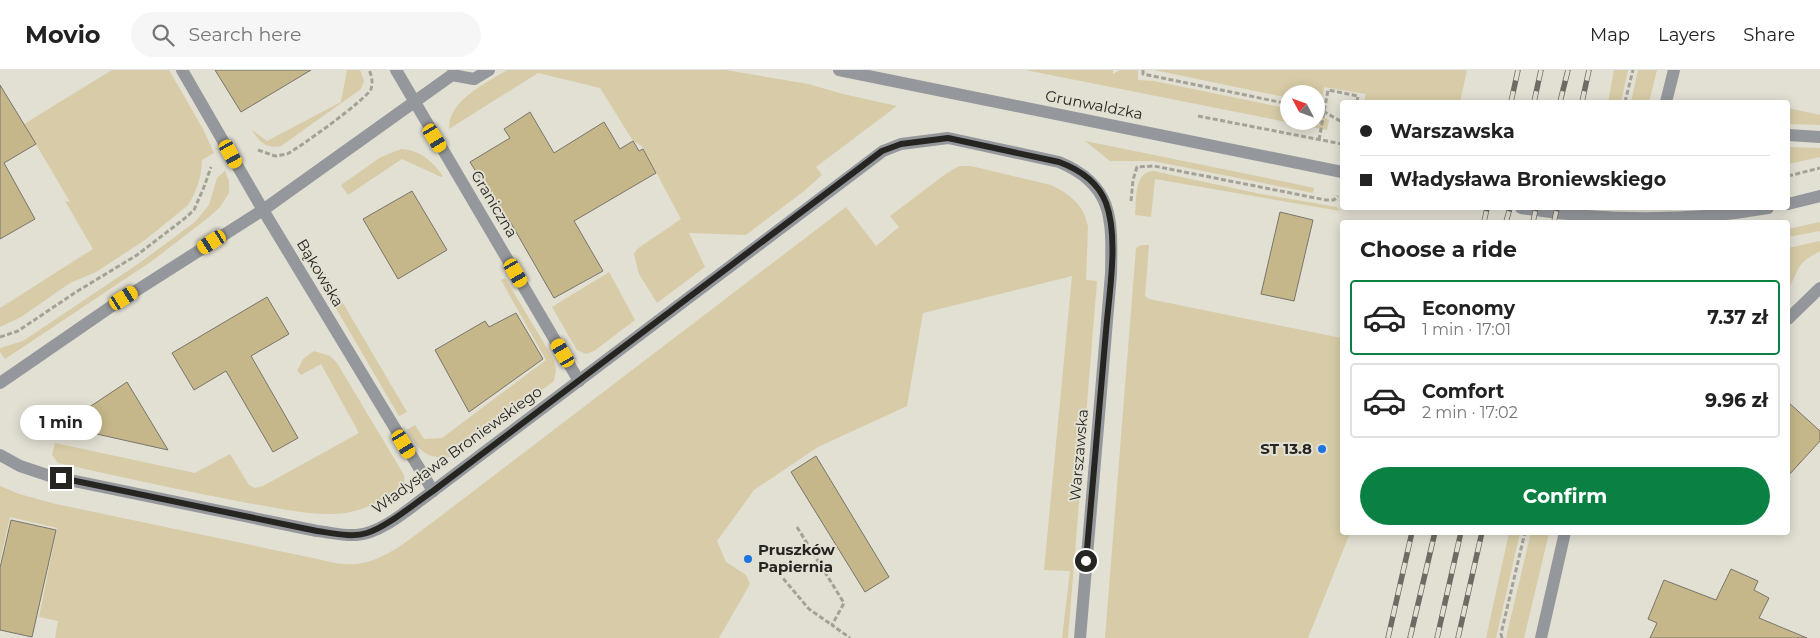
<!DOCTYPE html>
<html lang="en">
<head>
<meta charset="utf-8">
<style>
	:root { --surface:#fff; --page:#f6f6f6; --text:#222; --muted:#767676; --line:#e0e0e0; --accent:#0b8043 }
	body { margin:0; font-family:Montserrat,sans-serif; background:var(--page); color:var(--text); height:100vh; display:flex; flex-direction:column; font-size:19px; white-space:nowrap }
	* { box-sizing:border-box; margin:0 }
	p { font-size:16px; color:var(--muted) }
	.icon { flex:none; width:28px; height:28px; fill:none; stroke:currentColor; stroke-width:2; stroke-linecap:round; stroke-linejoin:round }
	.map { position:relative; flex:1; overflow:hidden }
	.sheet { position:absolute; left:1340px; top:150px; width:450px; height:315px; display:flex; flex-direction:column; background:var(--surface); border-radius:5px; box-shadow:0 2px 12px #0003 }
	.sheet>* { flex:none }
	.guide { position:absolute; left:1340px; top:30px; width:450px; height:110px; border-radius:5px; box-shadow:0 2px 12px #0003; display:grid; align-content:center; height:110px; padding:0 20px; background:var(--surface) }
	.needle { width:32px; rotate:311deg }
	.fabs { position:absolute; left:1280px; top:15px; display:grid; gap:10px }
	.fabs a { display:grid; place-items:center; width:45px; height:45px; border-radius:50%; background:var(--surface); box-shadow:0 2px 12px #0003; font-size:25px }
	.end { position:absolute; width:22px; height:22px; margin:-11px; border:6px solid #262521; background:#fff; box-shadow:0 0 0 2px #fff }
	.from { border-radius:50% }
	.bubble { position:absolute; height:35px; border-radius:18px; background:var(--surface); box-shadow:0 2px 12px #0003; font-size:16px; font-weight:700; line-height:35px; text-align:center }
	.car { position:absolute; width:15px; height:30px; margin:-15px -8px; border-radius:6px; box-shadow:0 0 4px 1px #0007; background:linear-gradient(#f5c518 24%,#345 0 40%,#f5c518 0 76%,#345 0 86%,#f5c518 0) }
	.guide b { display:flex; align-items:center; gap:18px; height:48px; font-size:19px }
	.guide b+b { border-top:1px solid var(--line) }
	.guide i { width:12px; height:12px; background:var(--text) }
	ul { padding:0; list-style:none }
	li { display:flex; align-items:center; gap:15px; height:75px; margin:0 10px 8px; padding:0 10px; border:2px solid var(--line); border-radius:5px }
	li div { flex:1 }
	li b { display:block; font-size:19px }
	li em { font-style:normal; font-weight:700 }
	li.on { border-color:var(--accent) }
	li>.icon { width:45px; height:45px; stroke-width:1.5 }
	h2 { padding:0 20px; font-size:22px; line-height:60px }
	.action { display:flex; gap:10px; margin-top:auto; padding:10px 20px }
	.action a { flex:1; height:58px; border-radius:30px; background:var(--accent); color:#fff; font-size:20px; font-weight:700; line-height:58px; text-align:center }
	header { display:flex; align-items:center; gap:30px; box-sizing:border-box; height:70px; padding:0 25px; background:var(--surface); border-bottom:1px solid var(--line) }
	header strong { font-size:24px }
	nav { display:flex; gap:28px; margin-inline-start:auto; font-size:18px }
	.search { width:350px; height:45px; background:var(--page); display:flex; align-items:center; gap:12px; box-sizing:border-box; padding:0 18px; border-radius:28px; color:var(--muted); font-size:19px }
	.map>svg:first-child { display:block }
	.green { fill:#d7cca7 }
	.building { fill:#c5b789; stroke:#78756b }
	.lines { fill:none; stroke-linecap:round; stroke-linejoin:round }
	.path { stroke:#a4a298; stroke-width:3; stroke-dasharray:5 2.5; stroke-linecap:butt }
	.service { stroke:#94979b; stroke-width:12 }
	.minor { stroke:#94979b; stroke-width:12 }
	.tertiary { stroke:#94979b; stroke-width:12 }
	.rail-casing { stroke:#6d6b64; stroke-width:5.5 }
	.rail { stroke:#e2dfd3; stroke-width:4; stroke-dasharray:11; stroke-linecap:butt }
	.route { stroke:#262521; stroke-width:6 }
	.poi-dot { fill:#1f75df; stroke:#e2dfd3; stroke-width:2 }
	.labels { text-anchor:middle; stroke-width:4; stroke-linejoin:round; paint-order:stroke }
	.street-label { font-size:15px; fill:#262521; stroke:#e2dfd3 }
	.poi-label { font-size:15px; font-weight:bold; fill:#262521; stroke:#e2dfd3; text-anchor:end }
</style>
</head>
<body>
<header>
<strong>Movio</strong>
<div class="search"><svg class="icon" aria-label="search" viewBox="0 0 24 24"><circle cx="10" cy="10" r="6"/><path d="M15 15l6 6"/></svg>Search here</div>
<nav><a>Map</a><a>Layers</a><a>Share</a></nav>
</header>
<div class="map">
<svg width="1820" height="568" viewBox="0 0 1820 568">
	<rect width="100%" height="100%" fill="#e2dfd3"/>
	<g class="green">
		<path d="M112,0H169L203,59L214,83L202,90C202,105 196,125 187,136L145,170L96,202L70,213L21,247L0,257V238L93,179L65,131L70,132L24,54Z"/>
		<path d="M347,0H360L364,11L361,19L281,76C267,79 259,72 252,60L267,71L341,32Z"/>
		<path d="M507,0H726L808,14L843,24L897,36L816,97L822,105L804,121L746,165L689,163L705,197L657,233L639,204L634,184L637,179L681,149L642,76L633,71L600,18L538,3L449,59C448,30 487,13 507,0Z"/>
		<path d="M1025,0H1113V4L1120,0H1138V10L1154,11L1280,37L1287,42L1289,51L1301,52V54L1315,57L1318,45L1329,50L1327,60Z"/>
		<path d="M1154,0H1467L1460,32H1364L1366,24L1324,17L1321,34L1316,33V24H1289V28Z"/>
		<path d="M1614,0H1628L1621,32H1608Z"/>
		<path d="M1638,0H1657L1649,32H1631Z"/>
		<path d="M1788,38L1820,45V55L1788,54Z"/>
		<path d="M1085,71L1296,114L1314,118L1313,123L1153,91H1110Z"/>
		<path d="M1788,77L1820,78V87L1788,94Z"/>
		<path d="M401,79C420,80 432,91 443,106L441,107L402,89L348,125L341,115L381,87Z"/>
		<path d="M959,96H971L1051,115C1070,124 1085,136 1088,157L1086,210L1097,211L1068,568H1062L1070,501L1044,500L1072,206L923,243L907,336L818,377L754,420L717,471L726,492L746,505L750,514L719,568H55L58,551L39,547L57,458L10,447L0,491V416L19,424L56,434L322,490C330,492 338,494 346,494C379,497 408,470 433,452L846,137L876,176L899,157L890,146L947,103Z"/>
		<path d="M225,101L229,111V123L220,137L209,147L152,191L5,289L0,282V278L23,271L141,192L195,152L209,135L217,108Z"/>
		<path d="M1153,101L1261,124L1337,137L1340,141L1155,109L1151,147L1135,145C1137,130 1133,103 1153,101Z"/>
		<path d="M1820,152V161L1788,167V159Z"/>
		<path d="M1820,171V181C1813,185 1805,189 1800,196C1795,203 1794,211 1788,218V178Z"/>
		<path d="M1141,175H1149L1145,226L1149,229L1341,268L1342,263V462L1350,463L1308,568H1105L1136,178Z"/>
		<path d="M324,201L407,342L399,346L320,211Z"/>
		<path d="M609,202L635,250L594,281L586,284L577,280L552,237Z"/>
		<path d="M505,208L554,290L556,300L554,311L451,387C427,390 418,380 407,360L415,355L424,369L442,368L546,290L501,210Z"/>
		<path d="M314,281L330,286L337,293L404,405L405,417C387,428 368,439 346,443C313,447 280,438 248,433C184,421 121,407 58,393L52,385L55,373L195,403L230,384L249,415L255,418L263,416L359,363L321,294L303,304L301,305L297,301L303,289Z"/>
		<path d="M1531,462L1549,463L1524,568H1506Z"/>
		<path d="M1509,463H1520L1496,568H1486Z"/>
	</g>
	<g class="building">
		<path d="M215,0H311L241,42Z"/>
		<path d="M0,15L36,74L4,93L35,149L0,169Z"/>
		<path d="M530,42L554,83L604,52L620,79L633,71L639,81L643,79L656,103L574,151L603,201L554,228L508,148L505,149L470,92L510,68L504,59Z"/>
		<path d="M412,121L447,180L398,209L363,149Z"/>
		<path d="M1280,142L1313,150L1294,231L1261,224Z"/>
		<path d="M267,227L289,264L251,286L298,368L273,382L226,301L194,320L172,283Z"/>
		<path d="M516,243L543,289L469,342L435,280L485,251L489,257Z"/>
		<path d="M127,312L168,380L61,356Z"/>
		<path d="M1788,332L1820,361V371L1788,406Z"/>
		<path d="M816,386L889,507L865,522L791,402Z"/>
		<path d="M11,450L56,460L32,567L0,560V498Z"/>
		<path d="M1731,499L1758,511L1754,520L1769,528L1759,548L1807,568H1650L1657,553L1648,549L1664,510L1716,530Z"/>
	</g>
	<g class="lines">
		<g class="path">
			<path d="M1143,0V4L1289,34"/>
			<path d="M1625,32L1633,0"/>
			<path d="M1316,39L1321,40L1342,52"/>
			<path d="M1198,46L1342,74"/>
			<path d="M1316,50L1322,52"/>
			<path d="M1319,70L1328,20L1358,26L1357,32"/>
			<path d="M258,80L275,86L287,84C299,78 367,29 371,19C373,13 372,6 369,0"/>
			<path d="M1788,106L1820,98"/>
			<path d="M1131,131L1133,110L1137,97L1154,96L1326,130H1334L1338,126"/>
			<path d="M0,267L18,261L76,222L137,185L184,149L194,140L204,117L211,97"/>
			<path d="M797,457L844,533L832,555L850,568"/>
			<path d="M767,493L776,500L809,539L832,555"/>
			<path d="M1502,568L1501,564L1525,462"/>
		</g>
		<path class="service" d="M1788,65L1820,67"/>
		<g class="minor">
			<path d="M182,0L263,140L433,421"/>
			<path d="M396,0L579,311"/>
			<path d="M1788,249L1820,218"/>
			<path d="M0,385L20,396L50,406L317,461C329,462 343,466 356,465C382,464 412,436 433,421L883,81L901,74L948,68L1059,92C1115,115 1112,152 1111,204L1080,568"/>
		</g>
		<g class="tertiary">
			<path d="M839,0L1342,102"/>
			<path d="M452,5L474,9L489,0"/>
			<path d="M1666,32L1674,0"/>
			<path d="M1788,134L1820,126"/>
			<path d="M1521,138C1603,151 1687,152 1768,138"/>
			<path d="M0,313L109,238L263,140L452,5L454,0"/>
			<path d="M1541,568L1565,462"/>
		</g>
		<g class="rail-casing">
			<g id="rail">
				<path d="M1511,32L1518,0"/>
				<path d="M1534,32L1541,0"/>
				<path d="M1560,32L1568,0"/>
				<path d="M1582,32L1589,0"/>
				<path d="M1484,152L1487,138"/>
				<path d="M1506,152L1510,138"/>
				<path d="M1533,152L1536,138"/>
				<path d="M1554,152L1557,138"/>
				<path d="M1388,568L1412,462"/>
				<path d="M1410,568L1435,462"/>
				<path d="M1437,568L1461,462"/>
				<path d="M1458,568L1482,462"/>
			</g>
		</g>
		<use href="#rail" class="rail"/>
	</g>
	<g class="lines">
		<path class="route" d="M61,408L317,461C332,463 352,468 367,463C387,457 415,433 433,421L882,81L901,74L948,68L1059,92C1078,99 1098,112 1106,133C1119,168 1109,224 1106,261C1099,338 1093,415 1086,491"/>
	</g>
	<g class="poi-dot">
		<circle cx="1322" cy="379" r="5"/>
		<circle cx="748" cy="489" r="5"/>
	</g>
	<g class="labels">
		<g class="street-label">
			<text transform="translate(1094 35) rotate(11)" y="5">Grunwaldzka</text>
			<text transform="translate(494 134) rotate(59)" y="5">Graniczna</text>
			<text transform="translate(320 203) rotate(59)" y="5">Bąkowska</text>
			<text transform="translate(457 380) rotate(-36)" y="5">Władysława Broniewskiego</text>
			<text transform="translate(1079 385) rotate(-85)" y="5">Warszawska</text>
		</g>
		<g class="poi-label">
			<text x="1312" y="384">ST 13.8</text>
			<text x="758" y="485" text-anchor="start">Pruszków<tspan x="758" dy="17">Papiernia</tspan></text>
		</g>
	</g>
</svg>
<div class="fabs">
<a><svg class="needle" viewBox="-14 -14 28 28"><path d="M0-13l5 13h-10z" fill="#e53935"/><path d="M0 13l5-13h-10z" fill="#767676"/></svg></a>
</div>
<i class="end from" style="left:1086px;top:491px"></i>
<i class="end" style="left:61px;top:408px"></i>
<div class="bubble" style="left:20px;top:335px;width:82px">1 min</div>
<i class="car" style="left:435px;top:68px;rotate:149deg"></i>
<i class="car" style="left:231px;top:84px;rotate:151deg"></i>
<i class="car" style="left:212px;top:172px;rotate:238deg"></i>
<i class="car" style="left:516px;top:203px;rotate:150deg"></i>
<i class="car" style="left:124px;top:228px;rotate:58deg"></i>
<i class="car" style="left:563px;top:283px;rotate:330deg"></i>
<i class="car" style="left:404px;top:374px;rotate:149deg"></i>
<div class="guide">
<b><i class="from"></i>Warszawska</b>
<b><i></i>Władysława Broniewskiego</b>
</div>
<section class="sheet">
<h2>Choose a ride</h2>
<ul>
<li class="on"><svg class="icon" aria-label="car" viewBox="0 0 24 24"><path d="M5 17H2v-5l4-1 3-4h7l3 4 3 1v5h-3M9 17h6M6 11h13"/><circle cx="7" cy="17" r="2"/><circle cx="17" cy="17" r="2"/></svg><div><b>Economy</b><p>1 min · 17:01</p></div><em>7.37 zł</em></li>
<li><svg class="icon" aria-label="car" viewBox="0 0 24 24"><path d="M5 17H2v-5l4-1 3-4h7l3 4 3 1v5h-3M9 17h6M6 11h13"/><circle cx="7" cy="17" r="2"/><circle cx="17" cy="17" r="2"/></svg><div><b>Comfort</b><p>2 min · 17:02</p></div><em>9.96 zł</em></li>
</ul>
<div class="action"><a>Confirm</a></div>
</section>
</div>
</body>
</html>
